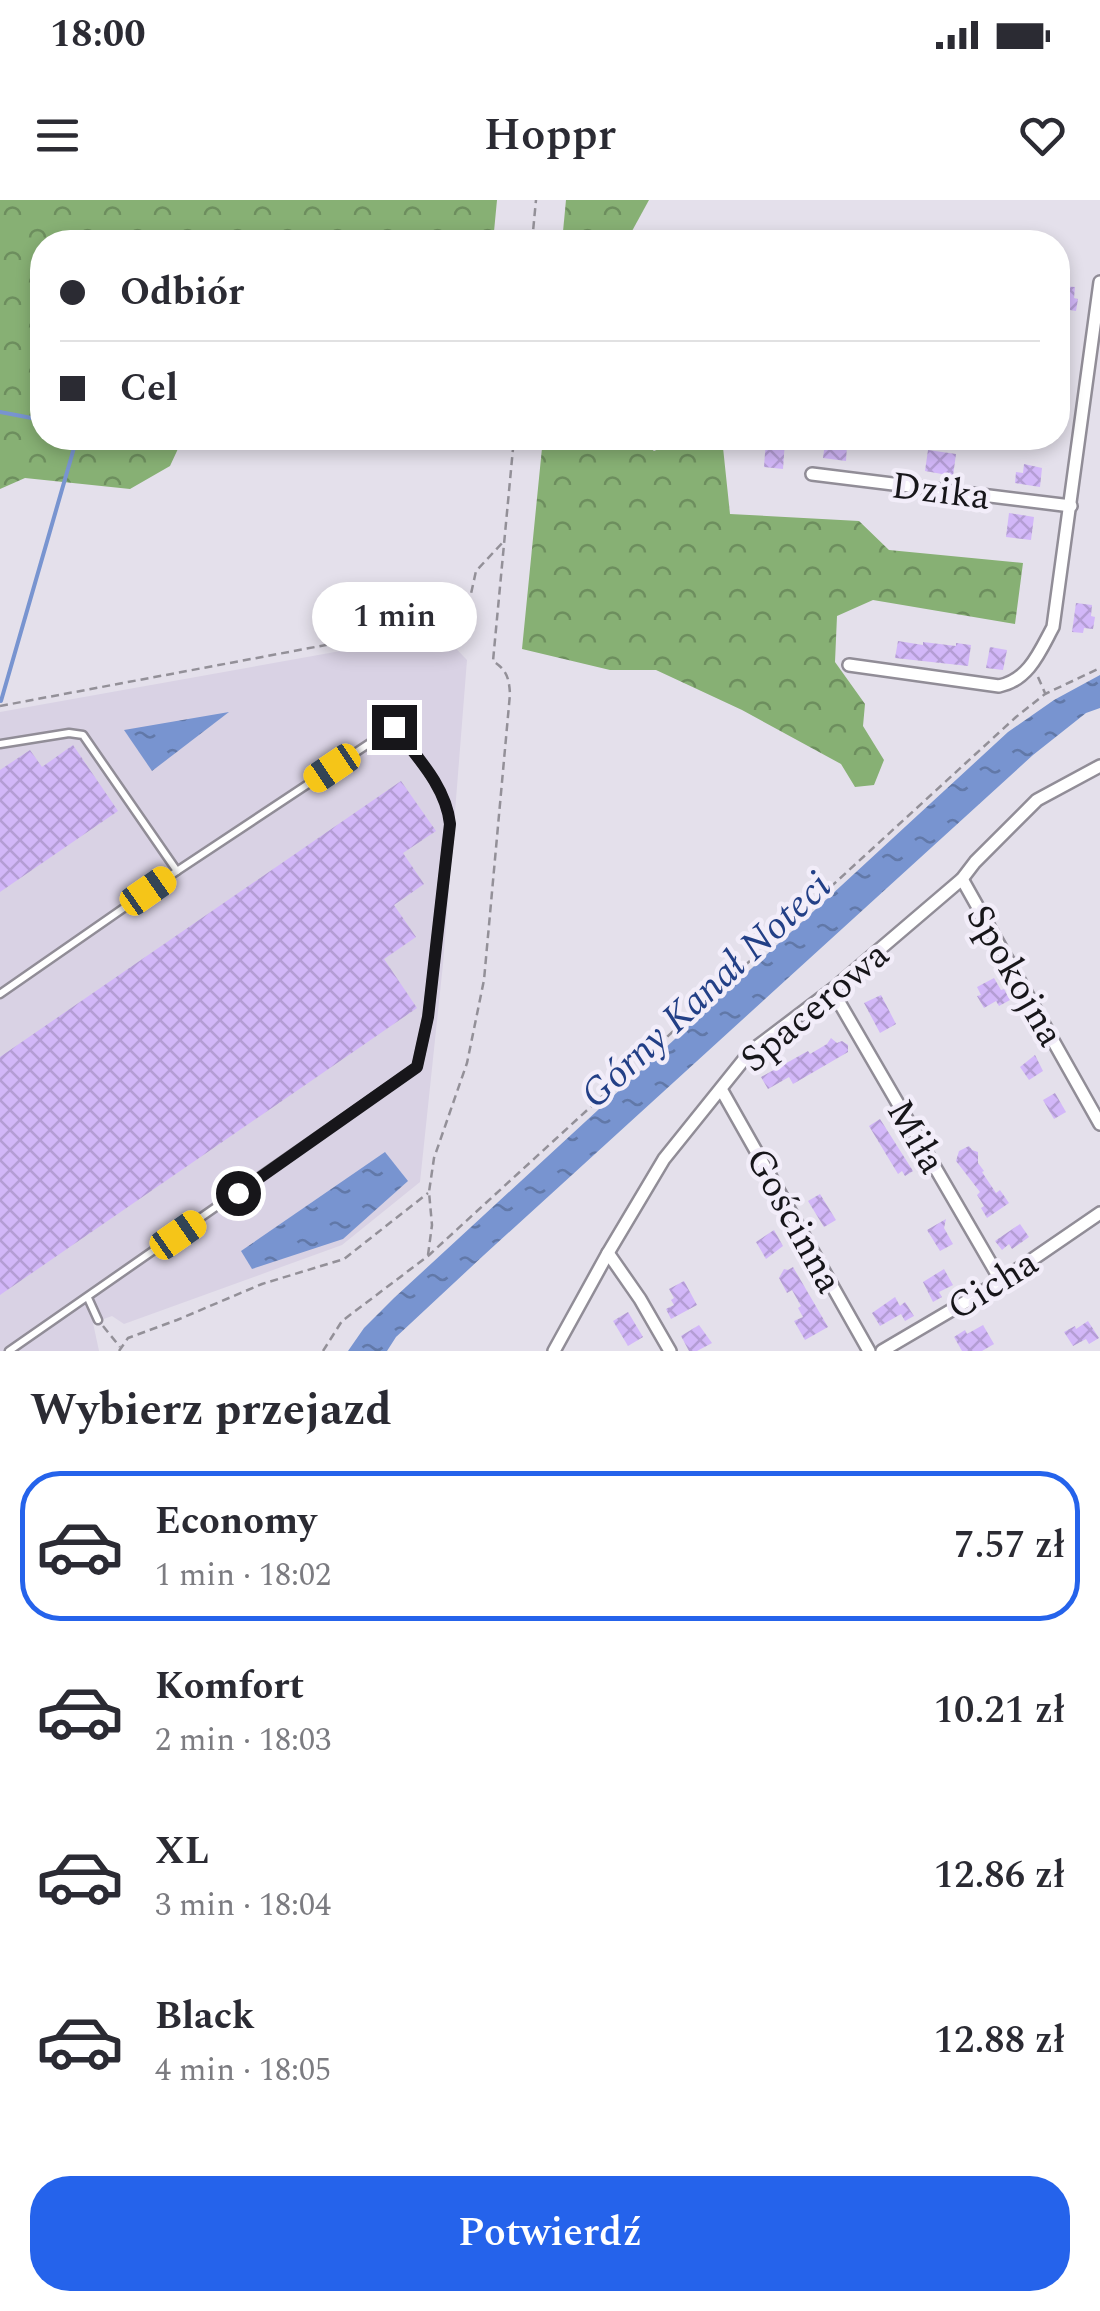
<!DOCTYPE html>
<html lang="pl">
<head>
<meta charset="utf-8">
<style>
	:root { --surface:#fff; --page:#f2f2f3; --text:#2b2b33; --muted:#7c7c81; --line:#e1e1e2; --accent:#2563eb }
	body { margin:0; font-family:Spectral,serif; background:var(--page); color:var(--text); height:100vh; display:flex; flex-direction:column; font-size:38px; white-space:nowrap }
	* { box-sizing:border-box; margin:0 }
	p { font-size:32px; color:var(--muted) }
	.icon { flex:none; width:55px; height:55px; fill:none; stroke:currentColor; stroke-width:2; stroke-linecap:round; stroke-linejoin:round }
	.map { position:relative; height:1151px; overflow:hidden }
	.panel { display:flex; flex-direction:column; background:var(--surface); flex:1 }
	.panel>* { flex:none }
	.top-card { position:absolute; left:30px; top:30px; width:1040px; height:220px; border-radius:40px; box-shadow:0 5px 15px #0003; display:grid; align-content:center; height:220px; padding:0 30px; background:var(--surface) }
	.end { position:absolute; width:45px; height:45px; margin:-22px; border:12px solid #17161a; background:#fff; box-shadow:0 0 0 5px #fff }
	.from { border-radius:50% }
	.bubble { position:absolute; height:70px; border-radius:35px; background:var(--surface); box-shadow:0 5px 15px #0003; font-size:32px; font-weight:600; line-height:70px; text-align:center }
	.car { position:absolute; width:30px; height:60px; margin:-30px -15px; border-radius:12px; box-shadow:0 0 8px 2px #0007; background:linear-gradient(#f5c518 24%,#345 0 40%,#f5c518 0 76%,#345 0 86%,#f5c518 0) }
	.top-card b { display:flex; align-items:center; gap:35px; height:95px; font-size:38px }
	.top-card b+b { border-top:2px solid var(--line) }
	.top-card i { width:25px; height:25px; background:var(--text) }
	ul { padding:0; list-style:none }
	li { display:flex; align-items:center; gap:30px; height:150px; margin:0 20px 15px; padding:0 10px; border:5px solid transparent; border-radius:40px }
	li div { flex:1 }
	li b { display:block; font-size:38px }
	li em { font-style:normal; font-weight:600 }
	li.current { border-color:var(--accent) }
	li>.icon { width:90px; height:90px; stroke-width:1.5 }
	h2 { padding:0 30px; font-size:45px; line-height:120px }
	.cta { display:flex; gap:20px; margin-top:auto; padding:20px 30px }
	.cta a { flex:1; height:115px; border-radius:40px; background:var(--accent); color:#fff; font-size:40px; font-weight:600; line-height:115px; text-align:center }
	.status { display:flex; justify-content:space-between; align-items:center; height:70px; padding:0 50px; background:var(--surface); direction:ltr }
	.status svg { height:28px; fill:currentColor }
	header { display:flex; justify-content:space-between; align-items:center; height:130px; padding:0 30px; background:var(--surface); font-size:45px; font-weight:600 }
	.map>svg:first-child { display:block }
	.built { fill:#d9d2e4 }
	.forest { fill:url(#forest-crowns) }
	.water { fill:url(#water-ripples) }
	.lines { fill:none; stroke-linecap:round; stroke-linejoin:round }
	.stream { stroke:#7894d0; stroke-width:4 }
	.building { fill:url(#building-cross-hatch) }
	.lane-casing { stroke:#918d97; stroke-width:11 }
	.street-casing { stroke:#918d97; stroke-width:16 }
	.path { stroke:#939098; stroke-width:2.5; stroke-dasharray:8 5; stroke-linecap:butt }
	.lane { stroke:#fff; stroke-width:6 }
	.street { stroke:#fff; stroke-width:11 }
	.route { stroke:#17161a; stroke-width:12 }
	.labels { text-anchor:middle; stroke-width:9; stroke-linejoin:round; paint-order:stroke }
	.street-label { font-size:38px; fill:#17161a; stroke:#f2edf9 }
	.water-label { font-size:40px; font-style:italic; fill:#223f86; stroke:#f2edf9 }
</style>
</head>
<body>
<div class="status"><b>18:00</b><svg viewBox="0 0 49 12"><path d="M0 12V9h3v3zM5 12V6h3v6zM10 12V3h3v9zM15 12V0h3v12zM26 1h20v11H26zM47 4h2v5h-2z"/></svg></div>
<header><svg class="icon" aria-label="menu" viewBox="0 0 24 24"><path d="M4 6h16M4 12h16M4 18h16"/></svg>Hoppr<svg class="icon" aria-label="heart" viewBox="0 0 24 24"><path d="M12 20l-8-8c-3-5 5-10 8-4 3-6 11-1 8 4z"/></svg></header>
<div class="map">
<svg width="1100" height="1151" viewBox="0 0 1100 1151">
	<defs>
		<pattern id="forest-crowns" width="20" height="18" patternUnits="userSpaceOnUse" patternTransform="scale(2.5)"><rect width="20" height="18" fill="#87b074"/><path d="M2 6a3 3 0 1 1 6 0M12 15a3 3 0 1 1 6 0" fill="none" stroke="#6d8e5e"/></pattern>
		<pattern id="water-ripples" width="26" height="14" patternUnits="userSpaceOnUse" patternTransform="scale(2.5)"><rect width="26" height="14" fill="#7894d0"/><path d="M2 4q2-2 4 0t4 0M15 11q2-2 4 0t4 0" fill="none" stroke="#6178a8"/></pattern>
		<pattern id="building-cross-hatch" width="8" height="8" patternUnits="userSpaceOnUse" patternTransform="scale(2.5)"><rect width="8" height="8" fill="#d2b7f8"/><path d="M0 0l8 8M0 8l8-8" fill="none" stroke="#b49dd4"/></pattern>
	</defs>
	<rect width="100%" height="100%" fill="#e4e0eb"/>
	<path class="built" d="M441,433L467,460L443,764L420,982L342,1045L124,1124L112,1116L93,1123L99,1151H0V512Z"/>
	<g class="forest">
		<path d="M0,0H497L493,42H42V238H183L170,266L130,289L25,278L0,289Z"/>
		<path d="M566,0H649L626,42H562Z"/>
		<path d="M543,238H638L654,251L686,238H722L730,314L859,321L889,350L1023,363L1015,424L873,400L837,416L835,462L865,504L863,526L884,560L874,585L855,587L841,564L742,510L656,470H610L522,449Z"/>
	</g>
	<g class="water">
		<path d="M1100,475V508L1086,513L1033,555L484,1055L396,1137L387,1151H348L364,1128L394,1098L1008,532L1054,500Z"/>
		<path d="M229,512L152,571L124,530Z"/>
		<path d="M385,952L408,981L343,1039L252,1069L241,1051Z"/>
	</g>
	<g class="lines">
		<g class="stream">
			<path d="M0,212L42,220"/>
			<path d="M1,501L76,241"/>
		</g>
	</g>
	<g class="building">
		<path d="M1060,86L1075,87L1074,98L1078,99L1076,111L1058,108Z"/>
		<path d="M766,240L785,241L783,269L764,267Z"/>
		<path d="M825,243L847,245L846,261L823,258Z"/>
		<path d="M928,250L956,254L953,276L925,271Z"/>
		<path d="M1024,264L1042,268L1040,287L1015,283L1016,272L1023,273Z"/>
		<path d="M1009,313L1034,317L1031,340L1006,337Z"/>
		<path d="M1076,403L1092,405L1091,416L1095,417L1093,429L1084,428L1083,433L1072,432Z"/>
		<path d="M898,441L923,445V442L956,446V443L971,445L968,466L895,458Z"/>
		<path d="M990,447L1007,450L1003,470L986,468Z"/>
		<path d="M73,545L118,611L0,692V570L30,550L42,567Z"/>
		<path d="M401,581L436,631L403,653L424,684L394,705L416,737L384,759L417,808L0,1095V857Z"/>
		<path d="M994,778L1001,790L1004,789L1010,800L999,806L996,801L984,808L977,796L981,795L977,787Z"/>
		<path d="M881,795L896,824L880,833L864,803Z"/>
		<path d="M831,838L837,843L842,841L848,845V852L793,884L789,877L768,889L761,877L808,851L810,854L827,844Z"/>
		<path d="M1035,855L1043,871L1029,880L1020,867Z"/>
		<path d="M1055,893L1066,912L1054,919L1043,900Z"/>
		<path d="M880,919L913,971L905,976L902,971L898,974L869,926Z"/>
		<path d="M969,946L972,950L978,952V963L984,971L982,972L996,993L1000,990L1009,1003L987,1018L981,1008L984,1006L977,995L980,992L956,961L959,951Z"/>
		<path d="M820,994L836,1020L824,1027L808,1001Z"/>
		<path d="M946,1019L944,1028L953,1044L940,1051L927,1030Z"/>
		<path d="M1020,1024L1029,1037L1012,1049L1009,1044L1002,1050L995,1041Z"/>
		<path d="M774,1030L783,1046L766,1059L756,1042Z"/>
		<path d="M793,1067L828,1127L805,1140L794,1121L803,1117L798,1108L801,1106L792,1090L787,1093L779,1078L784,1069L788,1070Z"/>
		<path d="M944,1069L953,1085L939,1092L942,1097L933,1102L923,1082Z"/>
		<path d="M684,1081L697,1105L671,1119L666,1109L674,1105L671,1100L674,1098L669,1089Z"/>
		<path d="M895,1097L900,1106L905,1102L914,1116L905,1121L901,1114L880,1126L872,1113Z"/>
		<path d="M628,1112L643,1137L628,1146L613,1121Z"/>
		<path d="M1088,1121L1099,1138L1089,1144L1086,1139L1073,1146L1064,1132L1075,1126L1076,1129Z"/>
		<path d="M699,1125L712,1143L697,1151H689L681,1136Z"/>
		<path d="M983,1125L994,1144L982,1151H962L954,1137L965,1130L967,1134Z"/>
	</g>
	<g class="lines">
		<g class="lane-casing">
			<g id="lane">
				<path d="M0,544L69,533L83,535L177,671"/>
				<path d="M0,794L177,671L394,527C416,557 446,586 450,624L428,817L417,867L9,1151"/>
				<path d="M88,1098L98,1120"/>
			</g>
		</g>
		<g class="street-casing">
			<g id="street">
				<path d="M812,274L1071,306"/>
				<path d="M849,465L999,486C1029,480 1040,451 1053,427L1100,82"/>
				<path d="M962,679L1100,924"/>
				<path d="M832,790L1001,1081"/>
				<path d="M721,889L869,1151"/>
				<path d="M608,1053L640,1099L670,1151"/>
				<path d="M554,1151L608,1053L664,959L750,852L832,790L962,679L975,662L1037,600L1100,566"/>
				<path d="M882,1151L1001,1081L1100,1013"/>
			</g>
		</g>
		<g class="path">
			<path d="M532,42L536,0"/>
			<path d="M1038,477L1045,493"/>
			<path d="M0,506L438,424L461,412L469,403L476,371L505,340"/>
			<path d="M428,1055L432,1025L429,992L434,958L467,863L484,780L510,494C509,478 507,470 493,461L514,238"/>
			<path d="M103,1126L120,1147"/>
			<path d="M119,1151L128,1138L177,1120L262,1084L344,1059L428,993"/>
			<path d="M323,1151L342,1121L428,1056L1016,517L1045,494L1100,468"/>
		</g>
		<use href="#lane" class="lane"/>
		<use href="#street" class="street"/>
	</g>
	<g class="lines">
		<path class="route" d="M238,993L417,867L428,817L450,624C446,586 416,556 394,527"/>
	</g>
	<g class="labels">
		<g class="street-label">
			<text transform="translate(941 290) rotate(7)" y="13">Dzika</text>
			<text transform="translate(1016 775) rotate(60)" y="13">Spokojna</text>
			<text transform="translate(814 806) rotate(-40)" y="13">Spacerowa</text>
			<text transform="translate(917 936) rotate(60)" y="13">Miła</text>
			<text transform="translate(795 1020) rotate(61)" y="13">Gościnna</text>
			<text transform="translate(992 1084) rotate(-32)" y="13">Cicha</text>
		</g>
		<g class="water-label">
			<text transform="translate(705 789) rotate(-43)" y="14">Górny Kanał Noteci</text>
		</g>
	</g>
</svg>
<i class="end from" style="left:238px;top:993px"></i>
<i class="end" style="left:394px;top:527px"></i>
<div class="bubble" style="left:312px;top:382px;width:165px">1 min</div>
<i class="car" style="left:332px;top:568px;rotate:236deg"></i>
<i class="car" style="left:148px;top:691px;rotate:55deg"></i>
<i class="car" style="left:178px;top:1035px;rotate:55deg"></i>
<div class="top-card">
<b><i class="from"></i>Odbiór</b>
<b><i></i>Cel</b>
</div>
</div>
<section class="panel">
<h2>Wybierz przejazd</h2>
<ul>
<li class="current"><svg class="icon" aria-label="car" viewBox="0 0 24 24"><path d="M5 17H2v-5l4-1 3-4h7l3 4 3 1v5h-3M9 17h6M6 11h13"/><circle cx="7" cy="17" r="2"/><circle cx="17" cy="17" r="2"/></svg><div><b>Economy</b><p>1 min · 18:02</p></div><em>7.57 zł</em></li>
<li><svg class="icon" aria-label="car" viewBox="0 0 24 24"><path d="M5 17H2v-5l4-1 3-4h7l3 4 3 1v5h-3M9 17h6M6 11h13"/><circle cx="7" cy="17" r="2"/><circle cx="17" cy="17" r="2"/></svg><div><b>Komfort</b><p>2 min · 18:03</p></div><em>10.21 zł</em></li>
<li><svg class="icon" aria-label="car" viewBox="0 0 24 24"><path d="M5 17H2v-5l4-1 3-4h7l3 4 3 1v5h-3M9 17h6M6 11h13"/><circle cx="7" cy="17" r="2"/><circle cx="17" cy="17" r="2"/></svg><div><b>XL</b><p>3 min · 18:04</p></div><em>12.86 zł</em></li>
<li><svg class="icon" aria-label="car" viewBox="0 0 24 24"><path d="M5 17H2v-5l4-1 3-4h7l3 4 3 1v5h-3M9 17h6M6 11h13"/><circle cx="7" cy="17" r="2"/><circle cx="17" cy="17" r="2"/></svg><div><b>Black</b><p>4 min · 18:05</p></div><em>12.88 zł</em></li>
</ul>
<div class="cta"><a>Potwierdź</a></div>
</section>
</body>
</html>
